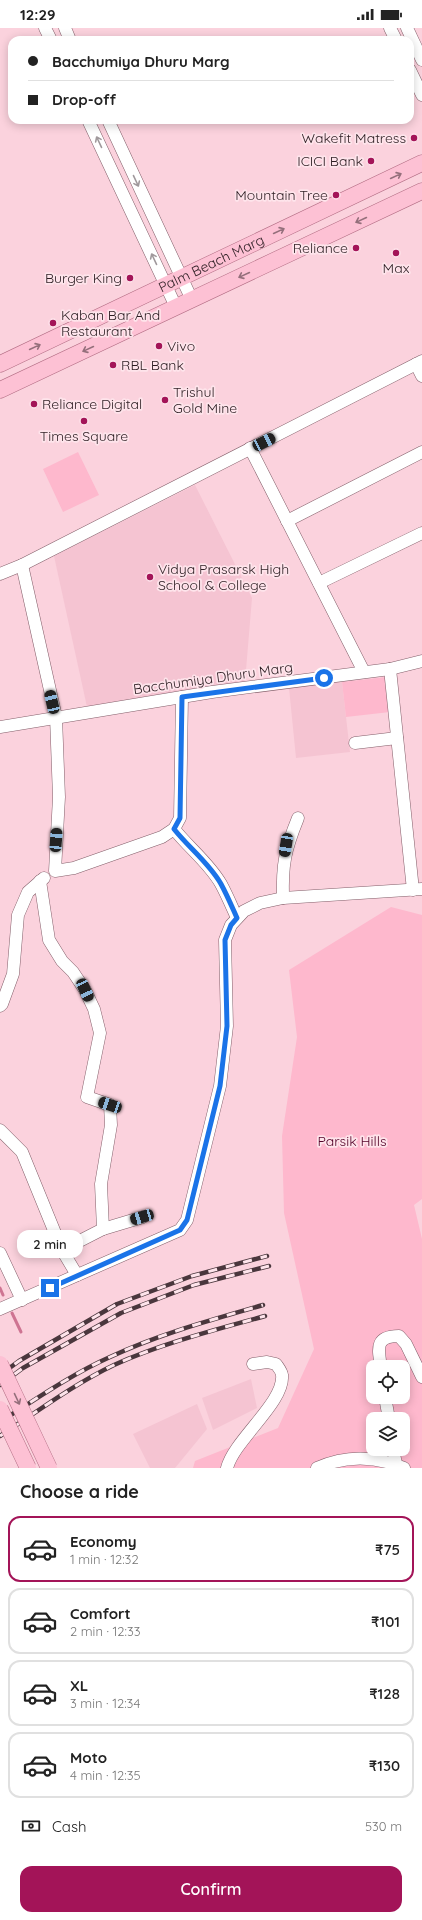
<!DOCTYPE html>
<html lang="en">
<head>
<meta charset="utf-8">
<style>
	:root { --surface:#fff; --page:#f6f6f6; --text:#222; --muted:#767676; --line:#e0e0e0; --accent:#a31458 }
	body { margin:0; font-family:Quicksand,sans-serif; background:var(--page); color:var(--text); height:100vh; display:flex; flex-direction:column; font-size:15px; white-space:nowrap }
	* { box-sizing:border-box; margin:0 }
	p { font-size:13px; color:var(--muted) }
	.icon { flex:none; width:22px; height:22px; fill:none; stroke:currentColor; stroke-width:2; stroke-linecap:round; stroke-linejoin:round }
	.map { position:relative; height:1440px; overflow:hidden }
	.side { display:flex; flex-direction:column; background:var(--surface); flex:1 }
	.side>* { flex:none }
	.guide { position:absolute; left:8px; top:8px; width:406px; height:88px; border-radius:12px; box-shadow:0 2px 10px #0003; display:grid; align-content:center; height:88px; padding:0 20px; background:var(--surface) }
	.fabs { position:absolute; left:366px; top:1332px; display:grid; gap:8px }
	.fabs a { display:grid; place-items:center; width:44px; height:44px; border-radius:8px; background:var(--surface); box-shadow:0 2px 10px #0003; font-size:20px }
	.end { position:absolute; width:18px; height:18px; margin:-9px; border:5px solid #1a73e8; background:#fff; box-shadow:0 0 0 2px #fff }
	.from { border-radius:50% }
	.bubble { position:absolute; height:28px; border-radius:12px; background:var(--surface); box-shadow:0 2px 10px #0003; font-size:13px; font-weight:600; line-height:28px; text-align:center }
	.car { position:absolute; width:12px; height:24px; margin:-12px -6px; border-radius:5px; box-shadow:0 0 3px 1px #0007; background:linear-gradient(#222 24%,#8ab4d8 0 40%,#222 0 76%,#8ab4d8 0 86%,#222 0) }
	.guide b { display:flex; align-items:center; gap:14px; height:38px; font-size:15px }
	.guide b+b { border-top:1px solid var(--line) }
	.guide i { width:10px; height:10px; background:var(--text) }
	ul { padding:0; list-style:none }
	li { display:flex; align-items:center; gap:12px; height:66px; margin:0 8px 6px; padding:0 12px; border:2px solid var(--line); border-radius:12px }
	li div { flex:1 }
	li b { display:block; font-size:15px }
	li em { font-style:normal; font-weight:600 }
	li.on { border-color:var(--accent) }
	li>.icon { width:36px; height:36px; stroke-width:1.5 }
	h2 { padding:0 20px; font-size:18px; line-height:48px }
	.pay { display:flex; align-items:center; gap:10px; height:44px; padding:0 20px; font-size:15px }
	.pay p { margin-inline-start:auto }
	.primary-button { display:flex; gap:8px; margin-top:auto; padding:8px 20px }
	.primary-button a { flex:1; height:46px; border-radius:12px; background:var(--accent); color:#fff; font-size:16px; font-weight:600; line-height:46px; text-align:center }
	.status { display:flex; justify-content:space-between; align-items:center; height:28px; padding:0 20px; background:var(--surface); direction:ltr }
	.status svg { height:11px; fill:currentColor }
	.map>svg:first-child { display:block }
	.built { fill:#f5c4d2 }
	.green { fill:#feb8cd; fill-rule:evenodd }
	.lines { fill:none; stroke-linecap:round; stroke-linejoin:round }
	.stream { stroke:#ce7492; stroke-width:3 }
	.minor-casing { stroke:#835f6a; stroke-width:13 }
	.major-casing { stroke:#b36d84; stroke-width:17 }
	.minor { stroke:#fff; stroke-width:12 }
	.major { stroke:#fdc1d4; stroke-width:16 }
	.rail-casing { stroke:#4a373d; stroke-width:4.5 }
	.rail { stroke:#fee4eb; stroke-width:3; stroke-dasharray:9; stroke-linecap:butt }
	.major-bridge-casing { stroke:#b36d84; stroke-width:17; stroke-linecap:butt }
	.major-bridge { stroke:#fdc1d4; stroke-width:16 }
	.oneway { stroke:#a0999c }
	.oneway2 { stroke:#946f7b }
	.route { stroke:#1a73e8; stroke-width:5 }
	.poi-dot { fill:#a31458; stroke:#fee4eb; stroke-width:1.5 }
	.labels { text-anchor:middle; stroke-width:3.5; stroke-linejoin:round; paint-order:stroke }
	.poi-label { font-size:14px; fill:#2c1d22; stroke:#fee4eb; text-anchor:start }
	.street-label { font-size:14px; fill:#2c1d22; stroke:#fee4eb }
	.park-label { font-size:14px; fill:#520027; stroke:#fee4eb }
</style>
</head>
<body>
<div class="status"><b>12:29</b><svg viewBox="0 0 49 12"><path d="M0 12V9h3v3zM5 12V6h3v6zM10 12V3h3v9zM15 12V0h3v12zM26 1h20v11H26zM47 4h2v5h-2z"/></svg></div>
<div class="map">
<svg width="422" height="1440" viewBox="0 0 422 1440">
	<rect width="100%" height="100%" fill="#fbd2dd"/>
	<g class="built">
		<path d="M195,457L252,570L245,654L87,679L54,528Z"/>
		<path d="M342,654L350,724L296,730L289,660Z"/>
		<path d="M251,1351L257,1380L213,1402L202,1370Z"/>
		<path d="M197,1376L207,1401L175,1440H150L133,1406Z"/>
	</g>
	<g class="green">
		<path d="M78,424L99,467L63,484L43,441Z"/>
		<path d="M386,649L390,684L346,689L342,654Z"/>
		<path d="M391,879L422,887V1171L414,1177L422,1211V1440H193L195,1433L278,1400L314,1321L284,1185L282,1108L297,1009L289,942ZM373,1339H403V1369H373ZM373,1391H403V1421H373Z"/>
	</g>
	<g class="lines">
		<g class="stream">
			<path d="M0,1260L3,1267"/>
			<path d="M12,1285L21,1304"/>
		</g>
		<g class="minor-casing">
			<g id="minor">
				<path d="M45,0L51,12"/>
				<path d="M65,0L70,12"/>
				<path d="M390,0L396,12"/>
				<path d="M407,0L422,32"/>
				<path d="M410,42L422,67"/>
				<path d="M88,92L176,279"/>
				<path d="M108,92L192,272"/>
				<path d="M416,336L422,348"/>
				<path d="M250,420L364,644"/>
				<path d="M287,493L422,424"/>
				<path d="M22,537L56,689L59,769L55,843L74,840L162,809L174,801L180,790L182,669"/>
				<path d="M0,546L22,537L422,333"/>
				<path d="M319,555L422,505"/>
				<path d="M390,641L413,862"/>
				<path d="M0,699L212,664L390,641L422,633"/>
				<path d="M355,715L397,710"/>
				<path d="M174,801C189,820 209,835 221,856C227,867 232,879 237,890"/>
				<path d="M40,853L49,912L62,933L73,944L85,962L94,981L100,1005L87,1069L110,1077L111,1097L101,1156L103,1201L62,1222"/>
				<path d="M283,870C282,836 285,822 298,790"/>
				<path d="M0,978L2,976L13,946L18,887L28,864L44,850"/>
				<path d="M0,1102L22,1124L62,1222L77,1247"/>
				<path d="M103,1201L143,1189"/>
				<path d="M0,1225L22,1272"/>
				<path d="M0,1281L180,1202L187,1192L220,1058L227,998L225,912L231,897L244,883L260,875L283,870L422,861"/>
				<path d="M381,1339C378,1320 375,1308 399,1308L406,1316L422,1349"/>
				<path d="M385,1369L389,1391"/>
				<path d="M393,1421L396,1436"/>
				<path d="M227,1440C234,1412 285,1374 282,1347C282,1344 278,1339 276,1336L267,1334L253,1336"/>
				<path d="M317,1440C346,1427 376,1428 404,1440"/>
			</g>
		</g>
		<g class="major-casing">
			<g id="major">
				<path id="s1" d="M0,336L422,135"/>
				<path d="M0,362L422,163"/>
			</g>
		</g>
		<use href="#minor" class="minor"/>
		<use href="#major" class="major"/>
		<g class="rail-casing">
			<g id="rail">
				<path d="M0,1347L19,1333L117,1276L192,1248L267,1228"/>
				<path d="M0,1357L23,1340L121,1285L194,1257L269,1238"/>
				<path d="M0,1394C36,1371 72,1346 110,1329C159,1306 211,1292 263,1277"/>
				<path d="M0,1408C37,1384 74,1356 114,1337C163,1315 215,1302 265,1288"/>
			</g>
		</g>
		<use href="#rail" class="rail"/>
		<g class="major-bridge-casing">
			<g id="major-bridge">
				<path d="M0,1336L49,1440"/>
				<path d="M0,1381L28,1440"/>
			</g>
		</g>
		<use href="#major-bridge" class="major-bridge"/>
	</g>
	<defs><path id="oneway-shaft" d="M-6 0H5M1.5-3L5.5 0L1.5 3" fill="none" stroke-width="1.6" stroke-linecap="round" stroke-linejoin="round"/></defs>
	<g class="oneway">
		<use href="#oneway-shaft" transform="translate(99 114) rotate(-115)"/>
		<use href="#oneway-shaft" transform="translate(136 153) rotate(65)"/>
		<use href="#oneway-shaft" transform="translate(154 231) rotate(-115)"/>
	</g>
	<g class="oneway2">
		<use href="#oneway-shaft" transform="translate(396 148) rotate(-25)"/>
		<use href="#oneway-shaft" transform="translate(361 192) rotate(155)"/>
		<use href="#oneway-shaft" transform="translate(279 203) rotate(-25)"/>
		<use href="#oneway-shaft" transform="translate(244 247) rotate(155)"/>
		<use href="#oneway-shaft" transform="translate(35 319) rotate(-25)"/>
		<use href="#oneway-shaft" transform="translate(88 321) rotate(155)"/>
		<use href="#oneway-shaft" transform="translate(17 1371) rotate(65)"/>
	</g>
	<g class="lines">
		<path class="route" d="M50,1260L180,1202L187,1192L220,1058L227,998L225,912L231,897L237,890C232,879 227,867 221,856C209,835 189,820 174,801L180,790L182,669L324,650"/>
	</g>
	<g class="poi-dot">
		<circle cx="414" cy="110" r="4"/>
		<circle cx="371" cy="133" r="4"/>
		<circle cx="336" cy="167" r="4"/>
		<circle cx="356" cy="220" r="4"/>
		<circle cx="396" cy="225" r="4"/>
		<circle cx="130" cy="250" r="4"/>
		<circle cx="53" cy="295" r="4"/>
		<circle cx="159" cy="318" r="4"/>
		<circle cx="113" cy="337" r="4"/>
		<circle cx="165" cy="372" r="4"/>
		<circle cx="34" cy="376" r="4"/>
		<circle cx="84" cy="393" r="4"/>
		<circle cx="150" cy="549" r="4"/>
	</g>
	<g class="labels">
		<g class="poi-label">
			<text x="406" y="115" text-anchor="end">Wakefit Matress</text>
			<text x="363" y="138" text-anchor="end">ICICI Bank</text>
			<text x="328" y="172" text-anchor="end">Mountain Tree</text>
			<text x="348" y="225" text-anchor="end">Reliance</text>
			<text x="396" y="245" text-anchor="middle">Max</text>
			<text x="122" y="255" text-anchor="end">Burger King</text>
			<text x="61" y="292">Kaban Bar And<tspan x="61" dy="16">Restaurant</tspan></text>
			<text x="167" y="323">Vivo</text>
			<text x="121" y="342">RBL Bank</text>
			<text x="173" y="369">Trishul<tspan x="173" dy="16">Gold Mine</tspan></text>
			<text x="42" y="381">Reliance Digital</text>
			<text x="84" y="413" text-anchor="middle">Times Square</text>
			<text x="158" y="546">Vidya Prasarsk High<tspan x="158" dy="16">School &amp; College</tspan></text>
		</g>
		<g class="street-label">
			<text dy="5" stroke="none"><textPath href="#s1" startOffset="234">Palm Beach Marg</textPath></text>
			<text transform="translate(213 650) rotate(-8)" y="5">Bacchumiya Dhuru Marg</text>
		</g>
		<g class="park-label">
			<text x="352" y="1118">Parsik Hills</text>
		</g>
	</g>
</svg>
<div class="fabs">
<a><svg class="icon" aria-label="locate" viewBox="0 0 24 24"><circle cx="12" cy="12" r="6"/><path d="M12 2v4M12 18v4M2 12h4M18 12h4"/></svg></a>
<a><svg class="icon" aria-label="layers" viewBox="0 0 24 24"><path d="M12 4l9 5-9 5-9-5zM3 14l9 5 9-5"/></svg></a>
</div>
<i class="end from" style="left:324px;top:650px"></i>
<i class="end" style="left:50px;top:1260px"></i>
<div class="bubble" style="left:17px;top:1202px;width:66px">2 min</div>
<i class="car" style="left:264px;top:414px;rotate:63deg"></i>
<i class="car" style="left:52px;top:674px;rotate:347deg"></i>
<i class="car" style="left:56px;top:812px;rotate:4deg"></i>
<i class="car" style="left:286px;top:817px;rotate:189deg"></i>
<i class="car" style="left:85px;top:962px;rotate:155deg"></i>
<i class="car" style="left:110px;top:1077px;rotate:288deg"></i>
<i class="car" style="left:142px;top:1189px;rotate:254deg"></i>
<div class="guide">
<b><i class="from"></i>Bacchumiya Dhuru Marg</b>
<b><i></i>Drop-off</b>
</div>
</div>
<section class="side">
<h2>Choose a ride</h2>
<ul>
<li class="on"><svg class="icon" aria-label="car" viewBox="0 0 24 24"><path d="M5 17H2v-5l4-1 3-4h7l3 4 3 1v5h-3M9 17h6M6 11h13"/><circle cx="7" cy="17" r="2"/><circle cx="17" cy="17" r="2"/></svg><div><b>Economy</b><p>1 min · 12:32</p></div><em>₹75</em></li>
<li><svg class="icon" aria-label="car" viewBox="0 0 24 24"><path d="M5 17H2v-5l4-1 3-4h7l3 4 3 1v5h-3M9 17h6M6 11h13"/><circle cx="7" cy="17" r="2"/><circle cx="17" cy="17" r="2"/></svg><div><b>Comfort</b><p>2 min · 12:33</p></div><em>₹101</em></li>
<li><svg class="icon" aria-label="car" viewBox="0 0 24 24"><path d="M5 17H2v-5l4-1 3-4h7l3 4 3 1v5h-3M9 17h6M6 11h13"/><circle cx="7" cy="17" r="2"/><circle cx="17" cy="17" r="2"/></svg><div><b>XL</b><p>3 min · 12:34</p></div><em>₹128</em></li>
<li><svg class="icon" aria-label="car" viewBox="0 0 24 24"><path d="M5 17H2v-5l4-1 3-4h7l3 4 3 1v5h-3M9 17h6M6 11h13"/><circle cx="7" cy="17" r="2"/><circle cx="17" cy="17" r="2"/></svg><div><b>Moto</b><p>4 min · 12:35</p></div><em>₹130</em></li>
</ul>
<div class="pay"><svg class="icon" aria-label="cash" viewBox="0 0 24 24"><path d="M3 7h18v10H3z"/><circle cx="12" cy="12" r="2"/></svg>Cash<p>530 m</p></div>
<div class="primary-button"><a>Confirm</a></div>
</section>
</body>
</html>
